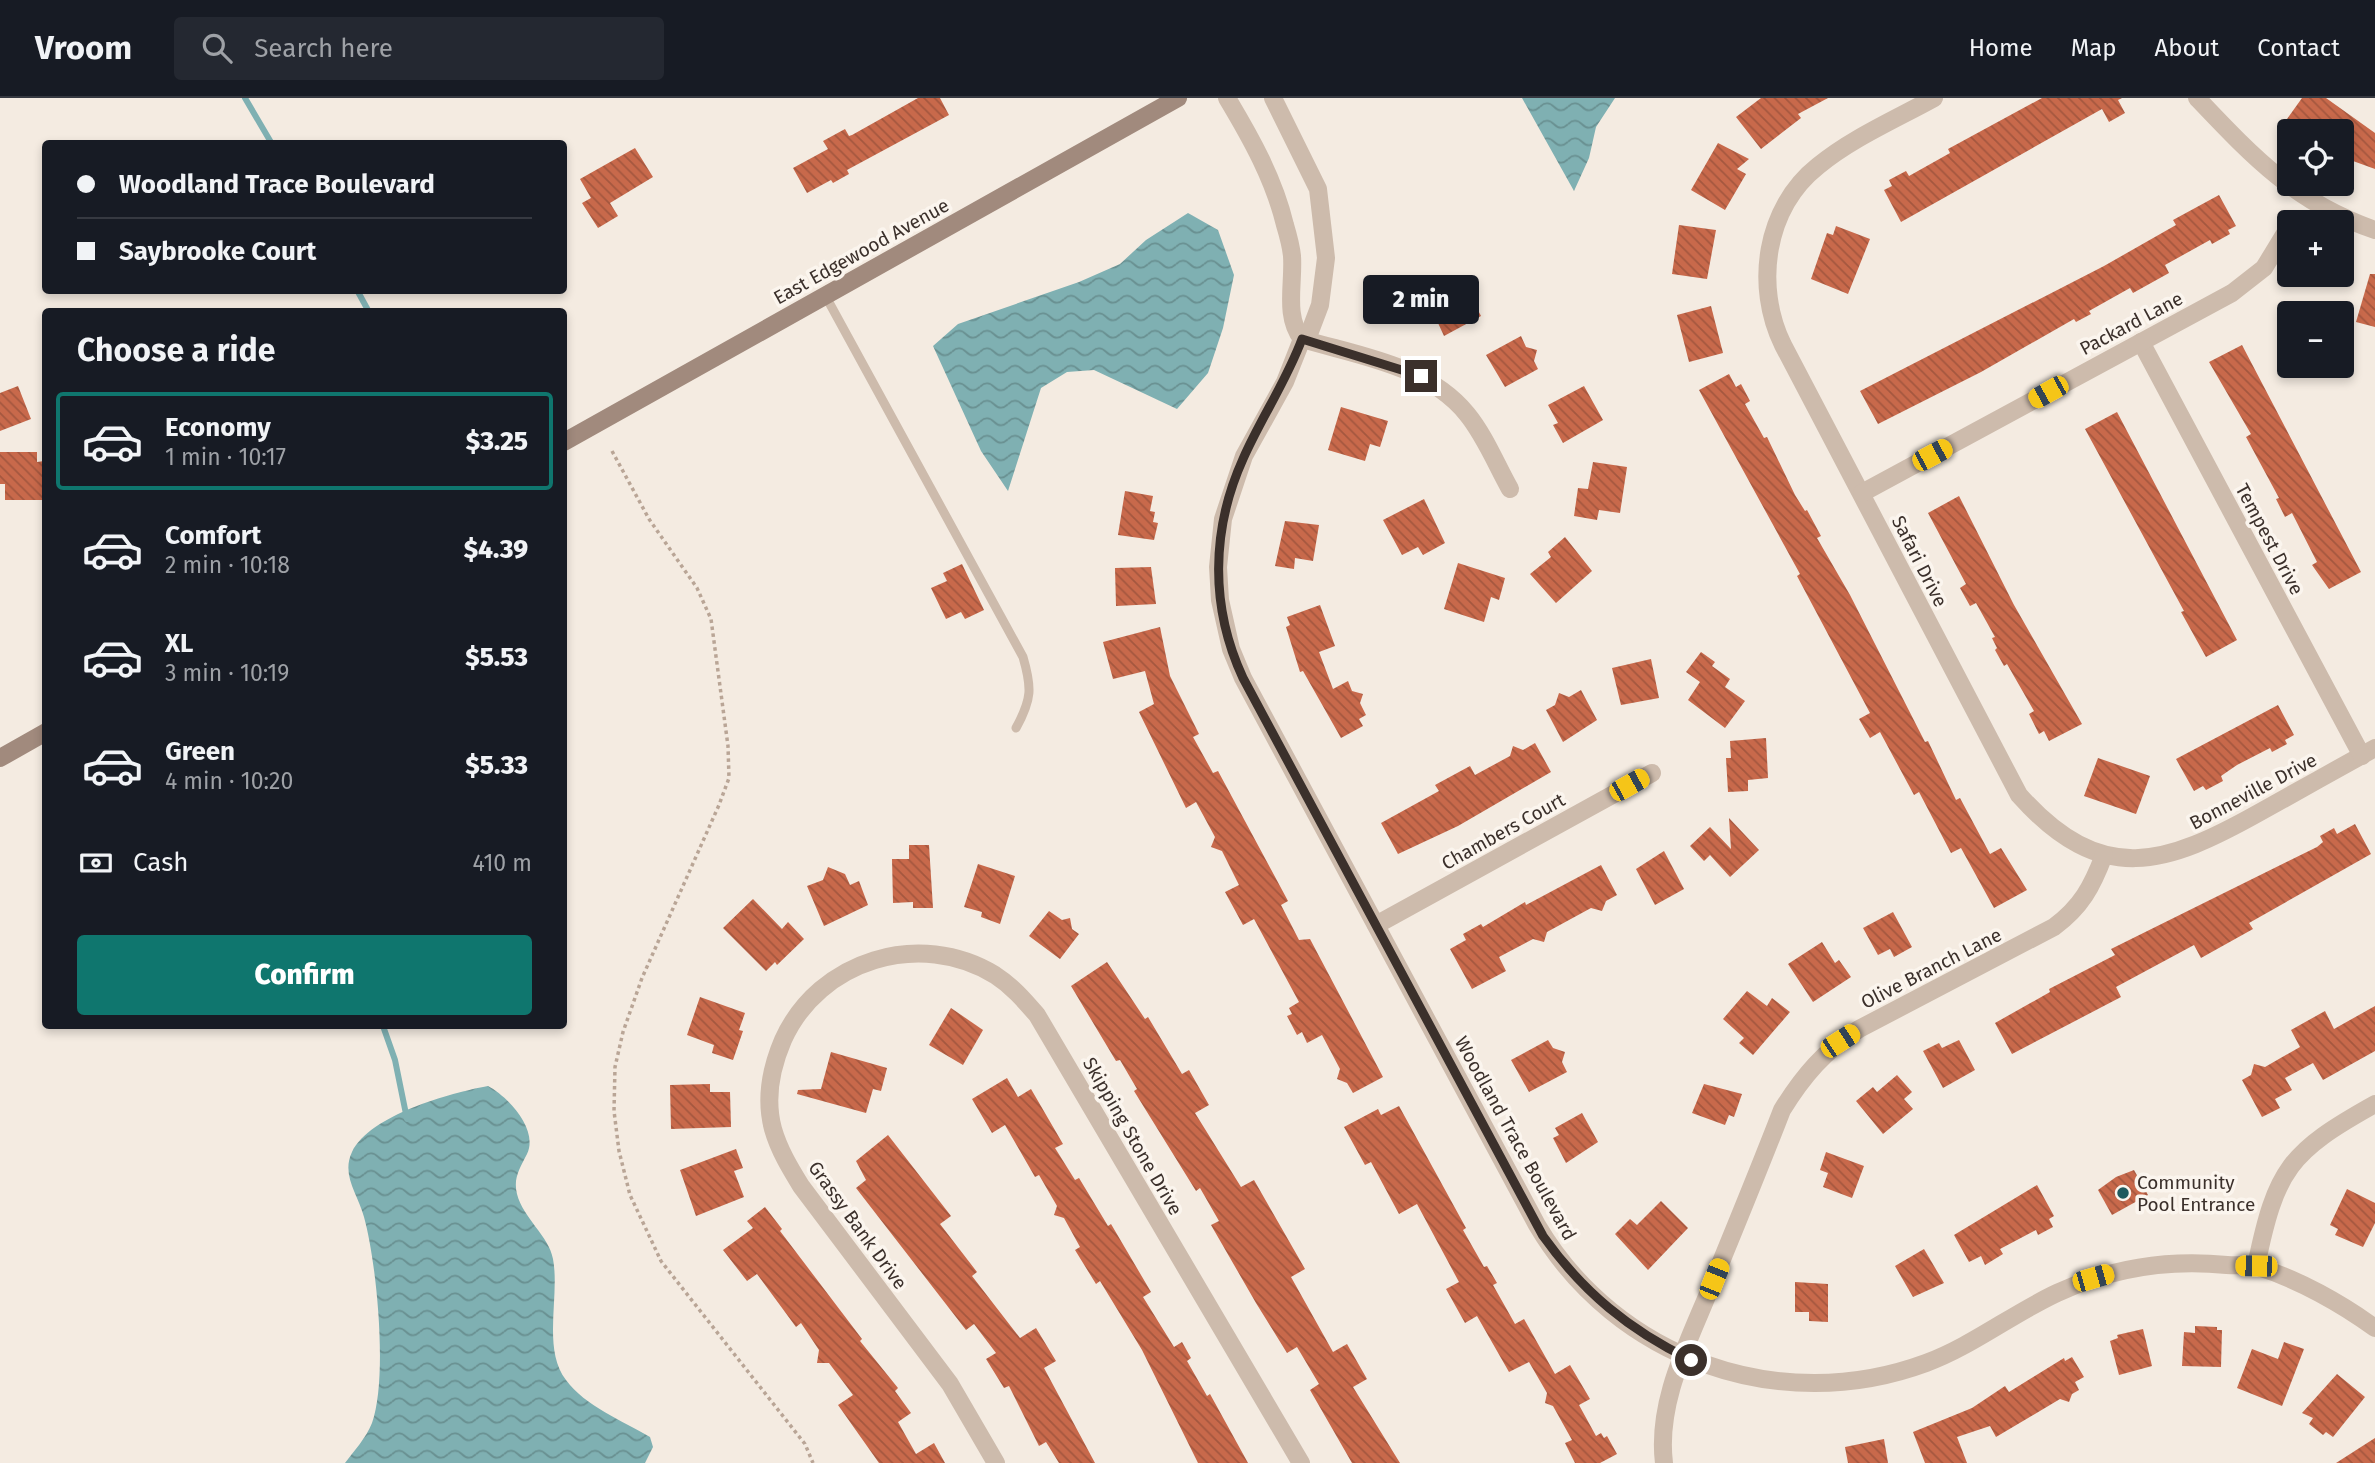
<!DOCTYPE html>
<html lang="en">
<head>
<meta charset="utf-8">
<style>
	:root { --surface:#171b24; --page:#242831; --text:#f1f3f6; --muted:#9ea1a6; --line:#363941; --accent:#0f766e }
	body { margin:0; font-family:"Fira Sans",sans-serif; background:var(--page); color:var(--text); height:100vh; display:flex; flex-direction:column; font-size:26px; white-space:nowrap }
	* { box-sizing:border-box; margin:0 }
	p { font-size:23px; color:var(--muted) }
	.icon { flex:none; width:38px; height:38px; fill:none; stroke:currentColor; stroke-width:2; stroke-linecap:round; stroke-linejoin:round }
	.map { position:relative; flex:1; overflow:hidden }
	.panel { position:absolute; left:42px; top:210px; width:525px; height:721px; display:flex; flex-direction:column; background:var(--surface); border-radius:7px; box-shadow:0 4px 10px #0003 }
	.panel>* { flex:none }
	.guide { position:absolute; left:42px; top:42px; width:525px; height:154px; border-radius:7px; box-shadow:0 4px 10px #0003; display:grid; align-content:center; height:154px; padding:0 35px; background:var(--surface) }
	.controls { position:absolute; left:2277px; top:21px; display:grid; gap:14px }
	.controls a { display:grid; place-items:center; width:77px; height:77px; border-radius:7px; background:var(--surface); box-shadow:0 4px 10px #0003; font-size:35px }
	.end { position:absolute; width:32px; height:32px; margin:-16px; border:9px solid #3b302b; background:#fff; box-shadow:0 0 0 4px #fff }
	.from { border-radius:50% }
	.bubble { position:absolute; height:49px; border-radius:7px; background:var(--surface); box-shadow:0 4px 10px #0003; font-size:23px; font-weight:800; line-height:49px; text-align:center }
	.car { position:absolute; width:21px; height:42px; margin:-21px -10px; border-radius:9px; box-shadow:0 0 5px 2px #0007; background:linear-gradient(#f5c518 24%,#345 0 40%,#f5c518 0 76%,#345 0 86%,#f5c518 0) }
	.guide b { display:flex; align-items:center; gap:24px; height:66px; font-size:26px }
	.guide b+b { border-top:2px solid var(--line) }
	.guide i { width:18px; height:18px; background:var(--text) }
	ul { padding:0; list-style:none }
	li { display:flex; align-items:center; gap:21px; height:98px; margin:0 14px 10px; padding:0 21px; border:4px solid transparent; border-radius:7px }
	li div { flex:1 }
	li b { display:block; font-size:26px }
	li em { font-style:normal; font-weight:800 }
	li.selected { border-color:var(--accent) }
	li>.icon { width:63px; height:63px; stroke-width:1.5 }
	h2 { padding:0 35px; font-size:32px; line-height:84px }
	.pay { display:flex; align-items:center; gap:18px; height:77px; padding:0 35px; font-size:26px }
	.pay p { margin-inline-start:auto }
	.primary-button { display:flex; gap:14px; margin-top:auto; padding:14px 35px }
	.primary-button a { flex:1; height:80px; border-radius:7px; background:var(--accent); color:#fff; font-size:28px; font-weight:800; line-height:80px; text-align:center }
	header { display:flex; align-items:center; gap:42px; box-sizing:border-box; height:98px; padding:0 35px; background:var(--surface); border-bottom:2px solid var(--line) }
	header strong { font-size:33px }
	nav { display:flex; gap:38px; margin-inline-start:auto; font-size:24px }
	.search { width:490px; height:63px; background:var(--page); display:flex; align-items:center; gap:18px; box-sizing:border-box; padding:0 24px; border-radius:7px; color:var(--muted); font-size:26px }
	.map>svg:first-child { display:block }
	.water { fill:url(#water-waves) }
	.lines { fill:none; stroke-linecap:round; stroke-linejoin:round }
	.stream { stroke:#7fb0b2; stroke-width:6 }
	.building { fill:url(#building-back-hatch) }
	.path { stroke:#b9a596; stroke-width:3.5; stroke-dasharray:3.5 3.5; stroke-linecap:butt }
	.lane { stroke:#cdbbac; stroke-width:9 }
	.street { stroke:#cdbbac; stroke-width:18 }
	.secondary { stroke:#a18a7d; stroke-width:18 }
	.route { stroke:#3b302b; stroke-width:9 }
	.poi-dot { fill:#1f5a5e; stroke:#fbf5ee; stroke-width:2.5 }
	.labels { text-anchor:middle; stroke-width:7; stroke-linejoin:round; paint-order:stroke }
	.street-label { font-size:19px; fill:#3b302b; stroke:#fbf5ee }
	.poi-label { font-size:19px; fill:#3b302b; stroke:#fbf5ee; text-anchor:start }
</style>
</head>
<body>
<header>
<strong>Vroom</strong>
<div class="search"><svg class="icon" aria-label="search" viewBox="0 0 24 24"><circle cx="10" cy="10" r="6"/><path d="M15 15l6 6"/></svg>Search here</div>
<nav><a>Home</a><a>Map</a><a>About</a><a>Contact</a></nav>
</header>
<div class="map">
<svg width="2375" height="1365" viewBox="0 0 2375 1365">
	<defs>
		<pattern id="water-waves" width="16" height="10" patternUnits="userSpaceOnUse" patternTransform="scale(1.75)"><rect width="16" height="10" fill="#7fb0b2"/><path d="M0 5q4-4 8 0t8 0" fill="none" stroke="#699091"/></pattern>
		<pattern id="building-back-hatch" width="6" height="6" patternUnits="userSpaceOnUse" patternTransform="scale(1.75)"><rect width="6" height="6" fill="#c8694b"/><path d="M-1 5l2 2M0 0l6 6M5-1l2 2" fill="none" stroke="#a4573f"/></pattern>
	</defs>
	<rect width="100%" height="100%" fill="#f4ebe1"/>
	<g class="water">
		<path d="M1522,0H1615L1596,29L1589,60L1574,93Z"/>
		<path d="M1188,115L1218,132L1234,177L1223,230L1208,275L1177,311L1094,272L1067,274L1041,290L1008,393L981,353L933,248L958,226L1079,184L1120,166L1146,142Z"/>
		<path d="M488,988C507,998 539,1031 527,1056C520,1070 513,1080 517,1096C523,1120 549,1138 553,1161C560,1198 542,1251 566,1282C585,1308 623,1323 650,1339L653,1349L645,1365H345C354,1353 366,1340 372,1325C388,1280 377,1166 364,1119C358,1096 341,1077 352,1054C370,1017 450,995 488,988Z"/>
	</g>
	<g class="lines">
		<g class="stream">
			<path d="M245,0L272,46"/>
			<path d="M357,192L369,214"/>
			<path d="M383,928L395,962L407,1021"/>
		</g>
	</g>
	<g class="building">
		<path d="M918,0H940L949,17L847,72L849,76L833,85L831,82L807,95L793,70L828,51L823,43L845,31L849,38L852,37Z"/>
		<path d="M1761,0H1828L1798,16L1801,20L1761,51L1736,19Z"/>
		<path d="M2042,0H2122L2118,2L2125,15L2109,24L2102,11L1901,124L1884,92L1892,88L1889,82L1906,73L1909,78L1950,55L1948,51Z"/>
		<path d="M2302,0H2326L2375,35V71L2342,59V33H2304L2287,21Z"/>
		<path d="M1718,45L1749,61L1737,71L1746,76L1725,112L1691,92Z"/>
		<path d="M635,50L653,79L610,105L618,118L598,130L582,105L591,100L580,81Z"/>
		<path d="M2219,97L2236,128L2228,132L2230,136L2212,146L2210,142L2165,167L2169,175L2133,195L2130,190L2089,213L2091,216L2076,224L2074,221L1981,274L1878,326L1860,293L2104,168L2176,127L2173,122Z"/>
		<path d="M1679,127L1716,132L1707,181L1672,176Z"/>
		<path d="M1836,128L1870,141L1848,196L1811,181L1827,135L1833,137Z"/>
		<path d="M2370,176H2375V229L2356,224Z"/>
		<path d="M1462,182L1481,218L1444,238L1427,201Z"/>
		<path d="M1711,208L1723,255L1689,264L1677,217Z"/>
		<path d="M1521,238L1526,249L1537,252L1534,263L1538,271L1505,289L1486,257Z"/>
		<path d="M2242,247L2361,474L2329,491L2312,467L2317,464L2292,415L2285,419L2276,401L2279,400L2246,339L2251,336L2209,264Z"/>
		<path d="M1729,276L1736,289L1741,286L1750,303L1745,306L1764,340L1767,339L1795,397L1805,413L1807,412L1821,438L1817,440L1850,497L1925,644L1928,643L1956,702L1960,700L1990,756L2001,750L2027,792L1994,810L1961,750L1951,755L1919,694L1914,697L1880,634L1870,640L1859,621L1870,615L1797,478L1800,476L1699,292Z"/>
		<path d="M18,288L31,321L0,333V295Z"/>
		<path d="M1584,288L1603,322L1563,345L1553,327L1558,325L1548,307Z"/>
		<path d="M1341,309L1388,323L1380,349L1370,346L1365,363L1328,352Z"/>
		<path d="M2117,314L2237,542L2206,559L2181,514L2184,513L2085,331Z"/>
		<path d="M0,354H37V364L44,363L45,402H5V386H0Z"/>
		<path d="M1593,364L1627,369L1620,415L1599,412L1597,422L1574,418L1578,390L1588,391Z"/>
		<path d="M1125,393L1153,398L1150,413L1155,414L1153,424L1158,425L1154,442L1118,437Z"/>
		<path d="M1959,398L2014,507L2082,626L2049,643L2044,633L2039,636L2029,616L2034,613L2007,566L2004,568L1995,552L1997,550L1992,540L1995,539L1976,505L1970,508L1960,490L1966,486L1928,415Z"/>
		<path d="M1424,401L1445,445L1423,457L1418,449L1402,457L1383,422Z"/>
		<path d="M1285,423L1319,427L1313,463L1295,460L1294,471L1275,468Z"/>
		<path d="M1565,439L1592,473L1556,505L1530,476L1551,459L1548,454Z"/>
		<path d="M1458,465L1505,480L1499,502L1491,499L1484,524L1444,511Z"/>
		<path d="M962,466L984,512L965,521L961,514L946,521L931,490L947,483L943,475Z"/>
		<path d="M1151,469L1156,506L1116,508L1115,470Z"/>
		<path d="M1320,507L1335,548L1319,554L1333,591L1348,583L1352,593L1363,596L1360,605L1366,617L1359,621L1363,628L1341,640L1303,573L1300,574L1286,529L1290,527L1287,519Z"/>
		<path d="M1160,529L1170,578L1199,636L1193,639L1213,675L1218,673L1288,803L1281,807L1299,842L1310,841L1383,979L1353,995L1347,985L1337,981L1340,971L1322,937L1307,945L1302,934L1297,937L1287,918L1292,916L1289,910L1299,904L1254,821L1243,827L1225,794L1239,787L1222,753L1211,749L1215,739L1196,704L1186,710L1139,614L1154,606L1145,573L1113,581L1103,544Z"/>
		<path d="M1701,554L1715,564L1712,568L1730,581L1725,589L1745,603L1725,630L1688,602L1700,584L1686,574Z"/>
		<path d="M1651,561L1659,600L1621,607L1612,570Z"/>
		<path d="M1581,592L1597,622L1563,644L1546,612L1555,607L1559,595L1569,599Z"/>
		<path d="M2278,607L2294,637L2285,642L2287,646L2272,654L2270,650L2237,667L2221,678L2223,683L2206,692L2203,688L2194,693L2176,661Z"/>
		<path d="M1766,640L1768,680L1748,682V693L1728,694L1726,660H1731L1730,643Z"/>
		<path d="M1535,645L1551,674L1458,728L1398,756L1381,725L1439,693L1435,687L1470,668L1475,677L1510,658L1513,648L1523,652Z"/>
		<path d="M2098,660L2150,678L2136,716L2084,698Z"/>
		<path d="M1729,720L1759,752L1730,779L1710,757L1704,763L1690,748L1710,729L1731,751Z"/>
		<path d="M2355,726L2371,756L2249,825L2253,831L2201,860L2194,847L2116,889L2121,899L2012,956L1995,925L2050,894L2049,891L2115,857L2111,851L2317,749L2323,744L2320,738L2334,730L2337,736Z"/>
		<path d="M909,747H929L933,810H913V804L893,805L892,761H909Z"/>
		<path d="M1664,753L1684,791L1655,807L1636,771Z"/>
		<path d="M978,766L1015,778L1000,826L981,819L982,814L964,809Z"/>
		<path d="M1601,767L1617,797L1606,803L1602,813L1591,810L1547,834L1544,844L1533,841L1499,859L1506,873L1472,891L1450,851L1466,842L1463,836L1481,826L1483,829L1525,804L1526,807Z"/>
		<path d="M828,769L845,776L850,787L859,783L868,807L824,828L807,788L823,782Z"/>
		<path d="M753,801L782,831L788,824L804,841L777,867L775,864L766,873L723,830Z"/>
		<path d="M1049,813L1062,822L1070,820L1072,831L1079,836L1060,861L1029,838Z"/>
		<path d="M1893,814L1912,849L1894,859L1890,851L1878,857L1863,830Z"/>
		<path d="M1822,844L1835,865L1839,862L1851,879L1813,904L1788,866Z"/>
		<path d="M1107,864L1145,921L1148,919L1182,976L1189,972L1209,1007L1195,1015L1241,1089L1254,1082L1305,1171L1291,1179L1333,1254L1347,1246L1367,1281L1353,1289L1400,1365H1352L1310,1292L1319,1286L1297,1249L1287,1255L1256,1205L1211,1127L1219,1123L1200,1090L1196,1093L1134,993L1137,991L1120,962L1116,963L1071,888Z"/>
		<path d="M1747,893L1767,908L1772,900L1790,914L1753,957L1739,945L1744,940L1723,921Z"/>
		<path d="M700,899L745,915L739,932L743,933L733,962L712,955L714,947L687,937Z"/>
		<path d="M2375,908V953L2323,982L2313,965L2285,980L2292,992L2275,1001L2280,1010L2262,1019L2242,982L2251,977L2254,966L2265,969L2300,949L2291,932L2325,913L2334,931Z"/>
		<path d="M951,910L983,932L963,967L929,947Z"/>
		<path d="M1548,942L1553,950L1565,954L1562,964L1567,974L1529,994L1511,962Z"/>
		<path d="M1959,942L1975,972L1943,990L1923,953L1939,945L1942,950Z"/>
		<path d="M831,954L887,970L881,993L873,991L866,1015L797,996L798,992L821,991Z"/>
		<path d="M1897,977L1912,994L1904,1001L1913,1011L1883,1036L1856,1003L1873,989L1877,994Z"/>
		<path d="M1007,980L1018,999L1031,991L1063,1046L1055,1050L1075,1082L1079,1080L1108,1128L1111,1126L1151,1194L1143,1199L1174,1249L1182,1244L1191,1260L1187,1263L1207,1298L1210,1296L1248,1365H1198L1142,1252L1100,1183L1096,1186L1075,1152L1080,1149L1064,1120L1054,1117L1057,1108L1039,1077L1035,1079L1005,1027L992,1035L972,1001Z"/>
		<path d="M710,986V994H730L731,1029L671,1031L670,987Z"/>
		<path d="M1704,986L1742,996L1734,1019L1729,1017L1725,1027L1692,1015Z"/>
		<path d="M1399,1008L1466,1130L1463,1132L1484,1169L1487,1168L1497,1185L1493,1187L1515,1226L1524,1221L1555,1276L1570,1267L1590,1301L1579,1307L1596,1338L1601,1335L1604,1340L1607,1338L1617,1356L1600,1365H1575L1565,1345L1572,1342L1553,1308L1545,1305L1547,1295L1529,1264L1509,1274L1477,1218L1465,1225L1446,1191L1459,1184L1417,1106L1399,1116L1371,1064L1365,1067L1344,1029L1378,1011L1381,1017Z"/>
		<path d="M1582,1015L1598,1044L1566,1065L1553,1040L1559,1037L1555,1030Z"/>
		<path d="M888,1037L951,1118L940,1126L977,1174L972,1178L1020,1240L1036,1230L1056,1263L1044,1270L1095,1365H1059L1046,1344L1039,1348L1009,1288L1004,1290L986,1261L996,1255L974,1226L966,1232L856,1090L866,1082L856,1063Z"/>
		<path d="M736,1051L743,1070L734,1073L744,1099L696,1118L680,1072Z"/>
		<path d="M1826,1054L1864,1068L1852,1100L1823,1089L1828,1075L1820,1072Z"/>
		<path d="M2134,1072L2148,1097L2112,1117L2098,1092L2116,1079Z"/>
		<path d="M2037,1087L2054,1118L2049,1121L2053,1129L2038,1137L2036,1132L2000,1151L2003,1156L1985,1167L1981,1158L1969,1164L1954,1137Z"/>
		<path d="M2347,1091L2375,1105V1125L2363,1149L2335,1137L2338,1131L2330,1127Z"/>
		<path d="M1661,1103L1688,1130L1648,1172L1615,1136L1630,1121L1637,1127Z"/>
		<path d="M765,1109L782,1131L780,1133L862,1241L860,1243L898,1290L895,1293L911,1315L898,1324L916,1356L934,1345L945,1365H879L838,1307L853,1297L829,1265H817L819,1252L801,1225L796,1229L757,1176L747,1183L723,1152L753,1130L747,1123Z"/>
		<path d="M1924,1151L1944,1185L1913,1199L1895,1168Z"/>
		<path d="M1795,1184L1828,1186V1224L1809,1223V1214H1795Z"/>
		<path d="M2195,1228L2217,1229V1232H2222L2221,1269L2182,1268L2184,1234L2195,1235Z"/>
		<path d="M2143,1231L2152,1268L2119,1277L2110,1243L2118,1240L2117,1237Z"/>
		<path d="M2284,1244L2304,1251L2282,1308L2237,1290L2252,1251L2278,1261Z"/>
		<path d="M2072,1259L2084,1279L2075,1284L2079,1292L2072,1296L2069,1304L2060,1301L1996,1339L1990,1328L1957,1339L1967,1365H1925L1913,1334L1972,1310L2005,1288L2009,1294L2064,1260L2065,1263Z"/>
		<path d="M2337,1276L2365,1299L2333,1339L2326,1334L2323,1337L2309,1326L2313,1320L2302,1315Z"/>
		<path d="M2375,1340V1365H2336Z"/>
		<path d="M1884,1341L1888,1365H1848L1845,1349Z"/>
	</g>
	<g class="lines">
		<path class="path" d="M612,353L649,421L697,490L711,521L728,648L729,680L719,707L642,880L623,934L615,969L614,1013L619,1053L630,1097L661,1163L805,1346L813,1365"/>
		<path class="lane" d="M825,197L1023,559C1032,590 1032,601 1016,630"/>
		<g class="street">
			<path d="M1227,0C1251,40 1274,81 1285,127C1288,137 1291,148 1292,158C1294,186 1284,218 1302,241"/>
			<path d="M1273,0L1318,91L1326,160L1320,207L1309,236L1302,241L1285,284L1244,358L1223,421L1218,469L1220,502L1231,551L1243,580L1537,1127C1616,1261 1780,1319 1926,1265C1972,1248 2012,1216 2057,1195C2111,1170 2168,1161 2227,1167C2237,1168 2249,1166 2258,1169C2298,1181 2342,1206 2375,1230"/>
			<path d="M1934,0C1896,21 1852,40 1818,68C1765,110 1754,188 1783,247L2019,697C2102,790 2166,767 2262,713C2300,692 2337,671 2375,650"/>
			<path d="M2197,0C2253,59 2296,105 2375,132"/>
			<path d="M1302,241C1359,258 1427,267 1467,316C1485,338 1496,366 1510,391"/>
			<path d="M2141,244L2362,658"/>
			<path d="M1862,395L2232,195L2264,170L2289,129"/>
			<path d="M1376,827L1652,675"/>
			<path d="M2256,1168C2276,1071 2289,1054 2375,1006"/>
			<path d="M996,1365L950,1286L801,1088C790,1070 779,1052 773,1031C765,1001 771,970 783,942C819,862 920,831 995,877C1012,888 1024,902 1037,917L1301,1365"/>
			<path d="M1664,1365C1656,1301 1691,1240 1714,1181C1737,1125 1760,1069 1782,1012C1803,978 1825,952 1859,931L2054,829C2081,809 2092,789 2104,757"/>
		</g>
		<g class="secondary">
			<path d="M564,344L1178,0"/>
			<path d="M0,660L46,634"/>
		</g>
	</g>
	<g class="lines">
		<path class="route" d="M1421,278L1302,241C1286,284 1261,320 1243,361C1211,432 1210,509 1243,580L1543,1138C1583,1194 1629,1232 1691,1262"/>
	</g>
	<circle class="poi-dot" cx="2123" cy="1095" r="7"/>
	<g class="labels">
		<g class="street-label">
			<text transform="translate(861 153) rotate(-29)" y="7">East Edgewood Avenue</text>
			<text transform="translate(2131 225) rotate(-28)" y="7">Packard Lane</text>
			<text transform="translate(2270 441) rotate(62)" y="7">Tempest Drive</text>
			<text transform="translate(1920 463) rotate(63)" y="7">Safari Drive</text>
			<text transform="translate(2253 693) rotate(-28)" y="7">Bonneville Drive</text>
			<text transform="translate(1503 733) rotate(-29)" y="7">Chambers Court</text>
			<text transform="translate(1931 870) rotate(-27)" y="7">Olive Branch Lane</text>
			<text transform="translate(1133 1038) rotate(60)" y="7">Skipping Stone Drive</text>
			<text transform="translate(1516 1040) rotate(61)" y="7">Woodland Trace Boulevard</text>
			<text transform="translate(858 1127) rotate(54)" y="7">Grassy Bank Drive</text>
		</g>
		<g class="poi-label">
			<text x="2137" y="1091">Community<tspan x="2137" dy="22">Pool Entrance</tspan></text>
		</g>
	</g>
</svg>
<div class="controls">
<a><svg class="icon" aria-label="locate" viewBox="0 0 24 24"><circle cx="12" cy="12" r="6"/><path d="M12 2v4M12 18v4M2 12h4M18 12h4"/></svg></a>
<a>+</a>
<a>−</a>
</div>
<i class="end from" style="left:1691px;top:1262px"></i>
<i class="end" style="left:1421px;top:278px"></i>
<div class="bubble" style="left:1363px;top:177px;width:116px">2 min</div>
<i class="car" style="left:2048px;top:294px;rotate:241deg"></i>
<i class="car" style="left:1932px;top:357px;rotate:62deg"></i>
<i class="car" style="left:1629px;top:687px;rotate:61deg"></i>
<i class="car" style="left:1840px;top:943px;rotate:57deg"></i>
<i class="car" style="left:2256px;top:1168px;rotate:271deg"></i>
<i class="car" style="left:2093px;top:1180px;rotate:74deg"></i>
<i class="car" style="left:1714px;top:1181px;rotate:22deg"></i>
<div class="guide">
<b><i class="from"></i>Woodland Trace Boulevard</b>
<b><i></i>Saybrooke Court</b>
</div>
<section class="panel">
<h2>Choose a ride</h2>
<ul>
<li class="selected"><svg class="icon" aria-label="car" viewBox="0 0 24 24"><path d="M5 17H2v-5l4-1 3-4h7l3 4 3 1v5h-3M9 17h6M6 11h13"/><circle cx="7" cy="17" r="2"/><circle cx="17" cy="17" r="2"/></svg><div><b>Economy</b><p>1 min · 10:17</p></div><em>$3.25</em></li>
<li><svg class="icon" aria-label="car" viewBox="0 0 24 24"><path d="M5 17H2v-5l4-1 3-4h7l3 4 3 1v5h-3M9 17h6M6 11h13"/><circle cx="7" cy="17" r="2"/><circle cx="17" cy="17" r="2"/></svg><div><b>Comfort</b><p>2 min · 10:18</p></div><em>$4.39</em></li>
<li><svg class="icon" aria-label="car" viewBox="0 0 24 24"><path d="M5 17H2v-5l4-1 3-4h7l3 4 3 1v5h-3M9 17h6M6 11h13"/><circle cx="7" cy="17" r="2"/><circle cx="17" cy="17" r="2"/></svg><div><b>XL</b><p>3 min · 10:19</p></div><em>$5.53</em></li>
<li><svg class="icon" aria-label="car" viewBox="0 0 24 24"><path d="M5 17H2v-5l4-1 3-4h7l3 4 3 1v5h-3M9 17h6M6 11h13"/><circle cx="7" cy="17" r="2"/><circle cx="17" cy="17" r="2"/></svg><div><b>Green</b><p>4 min · 10:20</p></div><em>$5.33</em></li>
</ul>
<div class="pay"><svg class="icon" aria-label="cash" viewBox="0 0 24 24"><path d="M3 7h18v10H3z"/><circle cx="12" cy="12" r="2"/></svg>Cash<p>410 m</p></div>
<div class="primary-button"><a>Confirm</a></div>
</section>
</div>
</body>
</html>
